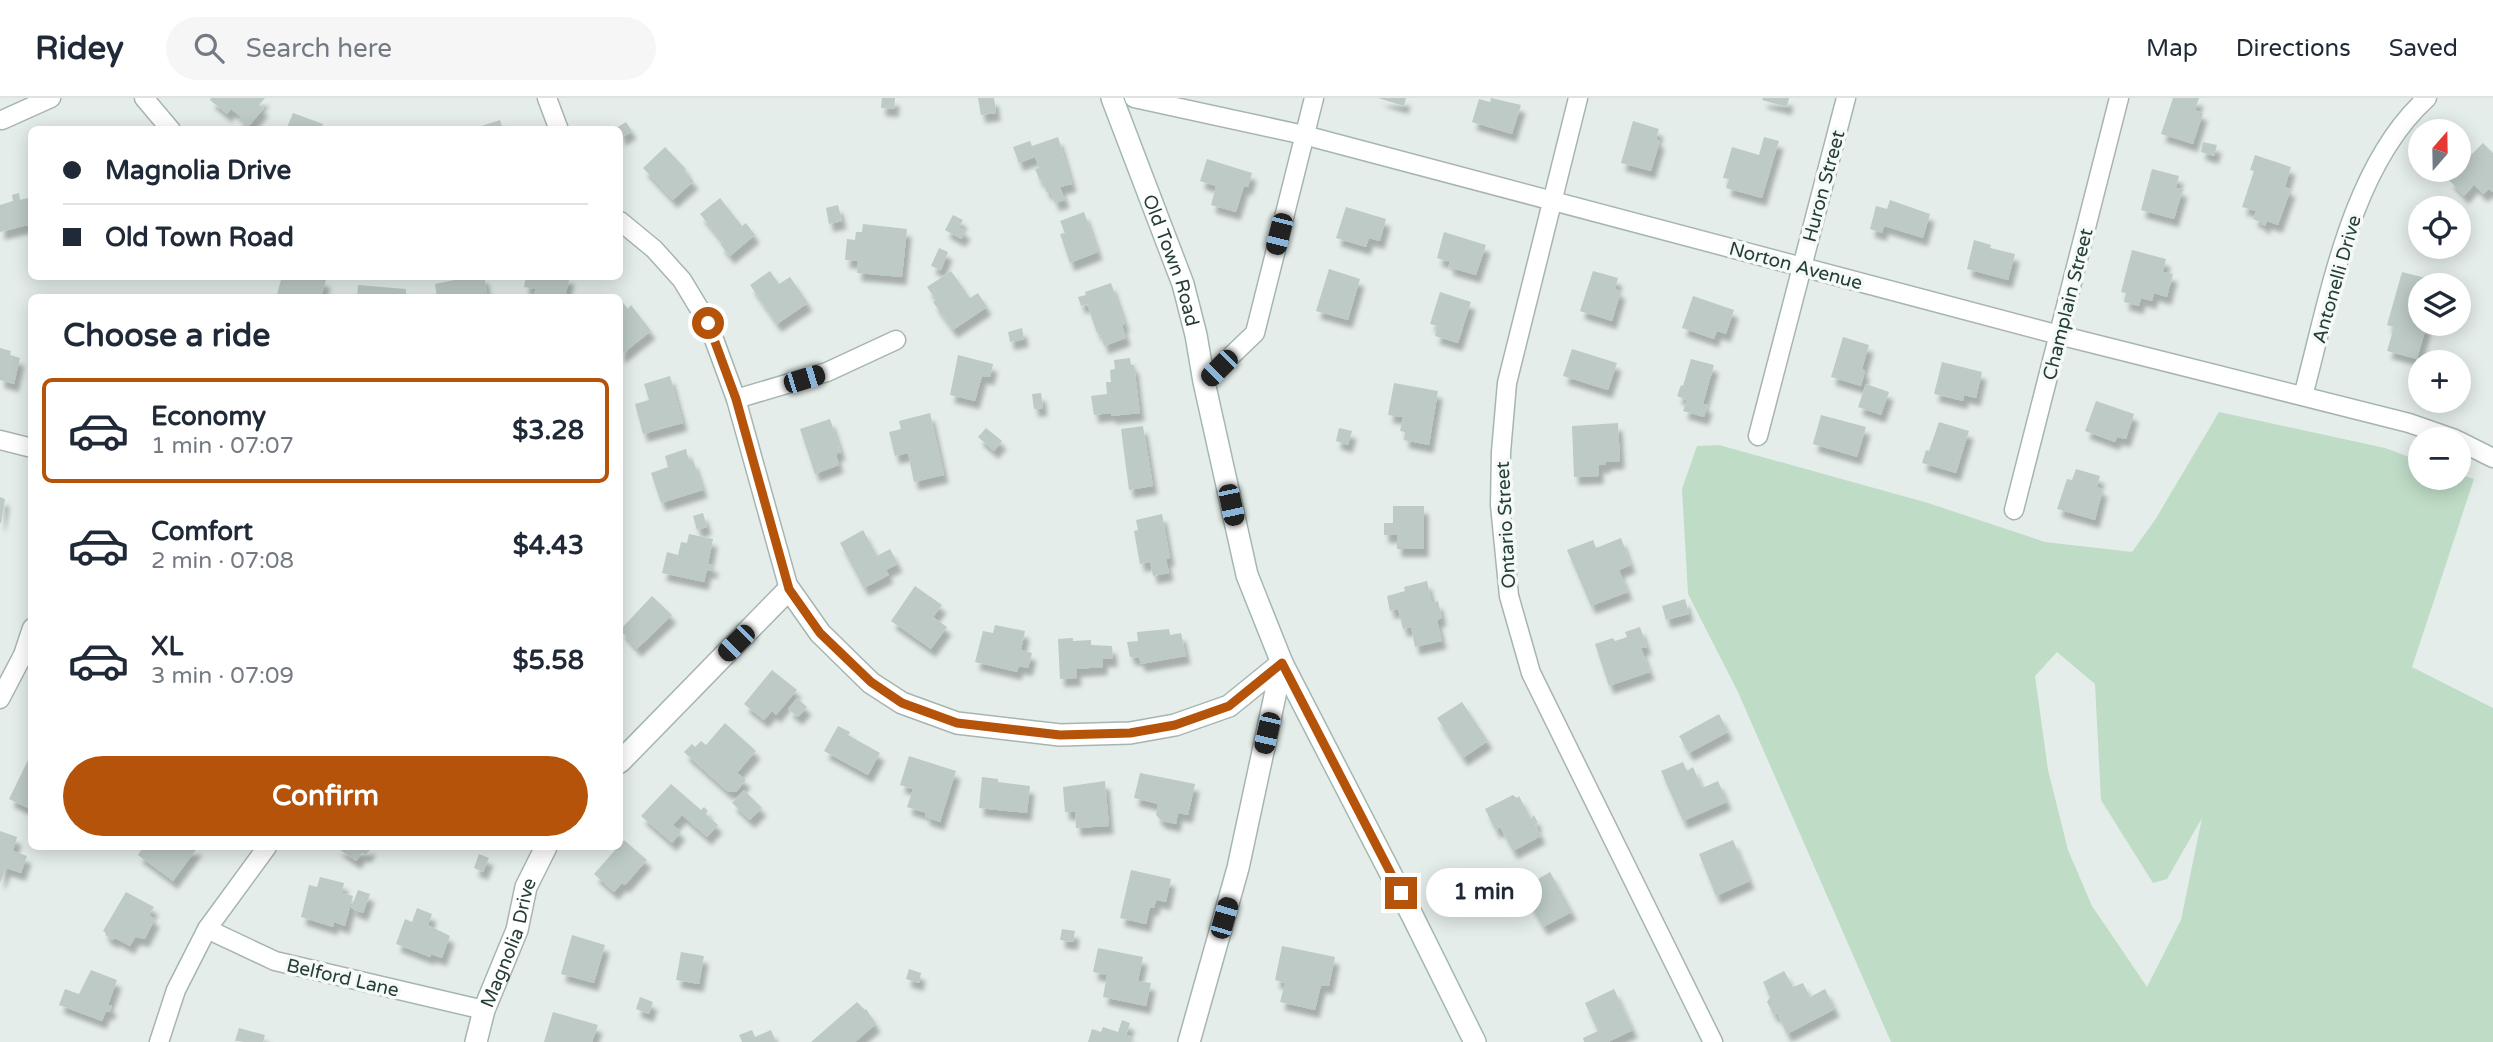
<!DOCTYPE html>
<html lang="en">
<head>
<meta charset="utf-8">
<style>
	:root { --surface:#fff; --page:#f6f6f7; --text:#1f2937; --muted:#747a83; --line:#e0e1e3; --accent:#b45309 }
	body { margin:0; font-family:"Varela Round",sans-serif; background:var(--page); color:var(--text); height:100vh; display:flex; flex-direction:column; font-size:26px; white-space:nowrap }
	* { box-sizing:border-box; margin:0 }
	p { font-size:23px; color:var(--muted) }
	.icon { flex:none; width:38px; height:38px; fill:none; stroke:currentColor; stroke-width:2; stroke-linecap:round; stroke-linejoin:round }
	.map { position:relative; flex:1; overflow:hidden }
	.panel { position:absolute; left:28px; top:196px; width:595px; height:556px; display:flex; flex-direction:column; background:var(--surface); border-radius:10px; box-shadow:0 4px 18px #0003 }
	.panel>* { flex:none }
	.banner { position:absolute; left:28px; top:28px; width:595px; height:154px; border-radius:10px; box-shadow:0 4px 18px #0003; display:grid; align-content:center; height:154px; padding:0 35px; background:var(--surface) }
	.needle { width:46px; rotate:20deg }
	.buttons { position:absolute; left:2408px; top:21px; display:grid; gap:14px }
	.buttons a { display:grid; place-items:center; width:63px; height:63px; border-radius:50%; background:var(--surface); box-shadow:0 4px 18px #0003; font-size:35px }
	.end { position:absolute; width:32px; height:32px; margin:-16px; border:9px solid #b45309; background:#fff; box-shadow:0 0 0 4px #fff }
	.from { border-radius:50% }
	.bubble { position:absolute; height:49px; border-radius:24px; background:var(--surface); box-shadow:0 4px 18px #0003; font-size:23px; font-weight:700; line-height:49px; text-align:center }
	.car { position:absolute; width:21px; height:42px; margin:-21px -10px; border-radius:9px; box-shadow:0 0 5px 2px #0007; background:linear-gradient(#222 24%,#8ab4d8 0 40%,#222 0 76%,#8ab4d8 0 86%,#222 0) }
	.banner b { display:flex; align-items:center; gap:24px; height:66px; font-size:26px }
	.banner b+b { border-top:2px solid var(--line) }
	.banner i { width:18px; height:18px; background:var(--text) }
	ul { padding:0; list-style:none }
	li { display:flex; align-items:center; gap:21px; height:105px; margin:0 14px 10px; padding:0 21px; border:4px solid transparent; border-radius:10px }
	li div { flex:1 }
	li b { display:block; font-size:26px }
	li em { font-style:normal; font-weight:700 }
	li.on { border-color:var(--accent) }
	li>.icon { width:63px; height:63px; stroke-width:1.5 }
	h2 { padding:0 35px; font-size:32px; line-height:84px }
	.primary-button { display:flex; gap:14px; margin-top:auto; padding:14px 35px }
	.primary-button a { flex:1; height:80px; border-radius:42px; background:var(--accent); color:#fff; font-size:28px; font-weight:700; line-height:80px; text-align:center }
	header { display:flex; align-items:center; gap:42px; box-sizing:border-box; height:98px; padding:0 35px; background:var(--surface); border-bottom:2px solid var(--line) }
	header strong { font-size:33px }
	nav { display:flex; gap:38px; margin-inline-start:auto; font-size:24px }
	.search { width:490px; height:63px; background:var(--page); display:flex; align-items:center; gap:18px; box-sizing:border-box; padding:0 24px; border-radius:38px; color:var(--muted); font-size:26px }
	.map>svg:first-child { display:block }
	.green { fill:#bfdcc7; fill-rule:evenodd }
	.building { fill:#bdcac5; filter:url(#shadow) }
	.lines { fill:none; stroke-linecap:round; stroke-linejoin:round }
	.minor-casing { stroke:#a7b5b0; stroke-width:21 }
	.tertiary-casing { stroke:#a7b5b0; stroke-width:24 }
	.secondary-casing { stroke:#a3b8b1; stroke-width:24 }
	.minor { stroke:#fff; stroke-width:18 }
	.tertiary { stroke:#fff; stroke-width:21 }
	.secondary { stroke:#fff; stroke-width:21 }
	.route { stroke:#b45309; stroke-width:9 }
	.labels { text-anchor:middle; stroke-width:7; stroke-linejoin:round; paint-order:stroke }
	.street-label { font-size:19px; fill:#253e37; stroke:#f5f9f7 }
</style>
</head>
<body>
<header>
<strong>Ridey</strong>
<div class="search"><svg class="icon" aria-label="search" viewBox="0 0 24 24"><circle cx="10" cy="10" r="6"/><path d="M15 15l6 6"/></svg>Search here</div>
<nav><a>Map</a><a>Directions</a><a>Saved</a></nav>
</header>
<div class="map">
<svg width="2493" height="944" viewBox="0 0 2493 944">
	<defs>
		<filter id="shadow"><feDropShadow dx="4.5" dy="8" stdDeviation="2" flood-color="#0004"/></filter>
	</defs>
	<rect width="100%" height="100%" fill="#e4ede9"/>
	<path class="green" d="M2219,314L2385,350L2420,363V380H2459V376L2474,381L2412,569L2493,610V944H1891L1738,594L1688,496L1682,391L1697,348L1719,347L1928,405L2045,444L2132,454L2155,422ZM2057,554L2095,586L2101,702L2153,785L2167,781L2202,720L2181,822L2147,889L2092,808L2068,752L2048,672L2035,578Z"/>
	<g class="building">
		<path d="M211,0H265L259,7L264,10L248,29L238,22L241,19L231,11L227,16L210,2Z"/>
		<path d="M882,0H895L894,11L881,10Z"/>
		<path d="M978,0H994L996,15L981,17Z"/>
		<path d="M1378,0H1406L1404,8Z"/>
		<path d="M1491,0L1521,7L1512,36L1472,24L1479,1L1490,4Z"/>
		<path d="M1763,0H1789L1787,9L1762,2Z"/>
		<path d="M2173,0H2199L2195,12L2203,15L2193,46L2161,36Z"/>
		<path d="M293,15L323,26L321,32H286Z"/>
		<path d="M500,22L503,32H472V31Z"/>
		<path d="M1633,23L1659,31L1656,41L1660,43L1651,73L1621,65Z"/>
		<path d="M626,24L632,33L620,40V32H613Z"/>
		<path d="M1058,39L1072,86L1060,89L1065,102L1055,105L1050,92L1047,95L1042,81L1040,83L1035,71L1039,70L1035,59L1019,65L1013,49L1030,43L1032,48Z"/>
		<path d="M1764,39L1779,43L1762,100L1726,90L1729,81L1723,80L1732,49L1759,57Z"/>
		<path d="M2203,44L2217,47L2214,58L2201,54Z"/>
		<path d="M2483,45L2493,55V94L2489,91L2483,96L2474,87L2464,98L2449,82L2459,73V69Z"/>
		<path d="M665,49L686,71L684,73L694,83L673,102L643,70Z"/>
		<path d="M2255,57L2291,69L2285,89L2291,91L2278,127L2267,123L2265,128L2261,126V124L2253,121L2256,113L2242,109L2254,73L2250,72Z"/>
		<path d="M1207,61L1252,75L1248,89L1244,88L1236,114L1211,107L1216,88L1200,83Z"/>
		<path d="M2152,71L2179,78L2176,90L2183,91L2174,121L2141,112Z"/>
		<path d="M19,95L20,102L32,99V126L0,134V107L13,103L12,97Z"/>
		<path d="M720,100L742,128L746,125L755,137L730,158L720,146L723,144L700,116Z"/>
		<path d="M1890,102L1930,116L1923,140L1884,128L1882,135L1870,131L1876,108L1887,111Z"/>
		<path d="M838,107L842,123L829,126L826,110Z"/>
		<path d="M1346,109L1386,121L1380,143L1369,140L1366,149L1336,140Z"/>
		<path d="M1084,114L1098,154L1070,165L1060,136L1065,135L1060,123Z"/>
		<path d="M953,117L963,122L959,129L966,133L961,141L945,132Z"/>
		<path d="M863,126L907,131L902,179L857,175L858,163L845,162L847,141L855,142L856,134H862Z"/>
		<path d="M1444,134L1486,147L1476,177L1448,169L1450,164L1437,160Z"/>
		<path d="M1974,142L1991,147L1990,150L2015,156L2008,182L1967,171Z"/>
		<path d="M939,150L948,154L941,172L931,168Z"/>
		<path d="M2132,152L2166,161L2163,174L2173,176L2167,199L2154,195L2152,203L2141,200L2139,208L2124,204L2126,195L2121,194Z"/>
		<path d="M1329,171L1360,181L1348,222L1316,213Z"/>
		<path d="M770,173L779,186L790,179L808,205L777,226L750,187Z"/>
		<path d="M951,173L970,200L978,195L987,209L953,232L933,204L936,202L927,189Z"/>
		<path d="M1593,173L1618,180L1615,191L1621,193L1612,223L1580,213Z"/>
		<path d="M2402,174L2426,180L2425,184L2433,186L2420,187V226H2427L2417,261L2387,253L2394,229L2387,227Z"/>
		<path d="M282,178H314L326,182L321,200H276Z"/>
		<path d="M474,178H484L488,200H437L435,186Z"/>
		<path d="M526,178H570L565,200L534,195L536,191L524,189Z"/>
		<path d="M1111,185L1125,226L1122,227L1126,240L1104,248L1100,235H1097L1087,206L1081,208L1078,199L1086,197L1085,194Z"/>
		<path d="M358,187L406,191V200H357Z"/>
		<path d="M1440,194L1471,204L1458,245L1435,238L1438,228L1430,226Z"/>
		<path d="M1693,198L1734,212L1726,236L1717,233L1714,241L1682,230Z"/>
		<path d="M621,202L628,211L631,207L651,233L620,258V203Z"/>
		<path d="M1022,230L1024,241L1010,244L1008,234Z"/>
		<path d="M1843,239L1869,247L1862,271L1865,273L1861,288L1831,279Z"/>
		<path d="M0,250L11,253L10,257L20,260L14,286L0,282Z"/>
		<path d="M1572,251L1617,265L1608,292L1563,278Z"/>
		<path d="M958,257L993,266L990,279L982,278L975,303L950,297Z"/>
		<path d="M1130,260L1131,267H1134L1140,315L1111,318V315L1094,317L1091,298L1107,296L1106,284H1111L1110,272L1115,271L1114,262Z"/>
		<path d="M1691,261L1714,267L1703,306L1708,307L1704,319L1683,313L1687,302L1677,298L1681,287L1683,288Z"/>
		<path d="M1942,264L1982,274L1976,300L1964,297L1963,303L1934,296Z"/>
		<path d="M670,278L683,325L643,336L635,306L649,302L644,286Z"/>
		<path d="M1394,285L1438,293L1429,347L1404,342L1405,334L1400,333L1403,319L1388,317Z"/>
		<path d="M1866,286L1889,294L1881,317L1858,309Z"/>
		<path d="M1041,295L1043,310L1034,311L1032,296Z"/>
		<path d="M2096,303L2134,316L2126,341L2117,339L2115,344L2085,333Z"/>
		<path d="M930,315L944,377L914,384L908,355L895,358L889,334L901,331L899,323Z"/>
		<path d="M1821,317L1866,329L1857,359L1813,346Z"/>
		<path d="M830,321L841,354L836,356L839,367L815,376L800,331Z"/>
		<path d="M1939,324L1969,333L1956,375L1922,365L1926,352L1929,353Z"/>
		<path d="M1618,325L1620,363L1606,364V367H1599V378L1574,379L1572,328Z"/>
		<path d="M1143,328L1153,388L1129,392L1121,331Z"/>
		<path d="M986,330L1002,343L994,353L978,339Z"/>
		<path d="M1339,330L1352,333L1348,347L1336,343Z"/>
		<path d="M686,351L689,363L693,362L703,392L661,405L651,375L668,369L665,358Z"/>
		<path d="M2076,371L2100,378L2097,389L2103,391L2095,422L2057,411L2067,381L2072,382Z"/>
		<path d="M0,399L5,401L1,425H0Z"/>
		<path d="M1393,408H1424V451H1397V437H1384V425H1393Z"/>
		<path d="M703,415L707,429L697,432L693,418Z"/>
		<path d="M1162,416L1170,460L1166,461L1169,475L1153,478L1150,464L1140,466L1134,433L1138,432L1136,422Z"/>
		<path d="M863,432L877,458L890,451L898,466L886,472L889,477L864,490L840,445Z"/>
		<path d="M689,436L713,441L708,466L714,467L712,473L707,472L704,484L662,475L667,454L678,457L681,444L687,445Z"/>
		<path d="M1621,440L1631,467L1619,472L1628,494L1591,508L1567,452L1593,442L1596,450Z"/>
		<path d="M1427,483L1432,505L1438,503L1442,520L1437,522L1442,543L1415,549L1411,529L1403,531L1398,511L1390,513L1387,498L1405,493L1404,489Z"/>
		<path d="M915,488L942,507L933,519L947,529L931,551L891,523Z"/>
		<path d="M652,498L672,517L637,551L620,532Z"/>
		<path d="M1685,501L1689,516L1666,522L1662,508Z"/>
		<path d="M995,527L1025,533L1021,552L1032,555L1028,570L1019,568L1017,574L975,564L983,533L993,535Z"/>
		<path d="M1640,529L1647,549L1641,550L1650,574L1609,588L1595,546L1613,540L1615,543L1627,539L1625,534Z"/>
		<path d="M1169,531L1170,537L1181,535L1186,558L1141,566L1139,560L1130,559L1127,544L1138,543L1137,534Z"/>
		<path d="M1073,540V543L1091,542V547L1112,548L1113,561H1103V569L1076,571L1077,580L1060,581L1058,541Z"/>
		<path d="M772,572L797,592L776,617L772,613L764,622L744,606Z"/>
		<path d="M797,600L807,609L798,619L788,611Z"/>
		<path d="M1462,604L1488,643L1463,660L1437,620Z"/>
		<path d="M1719,616L1728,634L1689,655L1679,638Z"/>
		<path d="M725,625L756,653L737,675L746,682L736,694L727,693L684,654L692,646L695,649L701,643L706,647Z"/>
		<path d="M838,628L850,634L848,637L880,655L868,677L824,653Z"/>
		<path d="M32,654V712L9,701Z"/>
		<path d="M909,658L956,673L940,724L925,719L926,715L907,709L913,691L900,687Z"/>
		<path d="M1683,664L1687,673L1693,669L1702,690L1718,683L1727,704L1683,723L1661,673Z"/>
		<path d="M1140,675L1195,686L1188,717L1178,715L1176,726L1162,723L1156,717L1158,706L1134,700Z"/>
		<path d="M982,679L998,681V684L1030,688L1027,715L979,710Z"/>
		<path d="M1105,683L1109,728L1076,730L1075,714H1065L1063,689Z"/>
		<path d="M671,686L701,712L704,709L708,713L706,716L718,727L707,739L682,717L673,727L681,734L672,745L641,718Z"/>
		<path d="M744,692L762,710L750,722L732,705Z"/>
		<path d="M1513,697L1517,700L1519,698L1531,721L1534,717L1538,725L1535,726L1541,738L1513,753L1500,729L1496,733L1485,711Z"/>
		<path d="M0,733L17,739L13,753L27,758L21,775L6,770L0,785Z"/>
		<path d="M624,742L647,762L625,787L622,785L614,794L594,776Z"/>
		<path d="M1733,742L1750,783L1716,798L1699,756Z"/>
		<path d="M143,749H155L158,752L160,749H198L173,783L138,757Z"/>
		<path d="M336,749H372L366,757L362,755L356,763Z"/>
		<path d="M479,756L489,760L483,774L474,770Z"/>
		<path d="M1131,772L1171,781L1166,804L1156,802L1154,810L1150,809L1146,826L1120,820Z"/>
		<path d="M1550,774L1572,814L1543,829L1521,791Z"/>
		<path d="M320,779L344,785L342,795L353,798L345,828L334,824L333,829L301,819L309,787L317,789Z"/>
		<path d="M358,792L370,796L363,815L351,810Z"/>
		<path d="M126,794L154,809L149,817L155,821L145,841L135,839L130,848L115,840L113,842L105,837L106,835L103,833Z"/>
		<path d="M417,810L432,816L428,827L450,838L442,860L431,856L430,859L396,846L405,821L412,824Z"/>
		<path d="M1062,831L1075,833L1073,844L1060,842Z"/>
		<path d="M572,837L605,847L594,885L561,876Z"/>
		<path d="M1282,848L1335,859L1329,888L1321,887L1315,912L1280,904L1285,885L1275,882Z"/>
		<path d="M1098,850L1143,859L1138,883L1151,885L1146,908L1103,899L1107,877L1093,874Z"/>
		<path d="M681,854L704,858L699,886L676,882Z"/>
		<path d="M909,871L921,875L919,885L906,881Z"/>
		<path d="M91,872L117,882L108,907L112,908L110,914L106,913L102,923L59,907L65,891L79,896Z"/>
		<path d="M1784,873L1793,889L1803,885L1810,899L1825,891L1835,911L1787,936L1777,915L1774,917L1767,904L1770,899L1763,884Z"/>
		<path d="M1614,891L1633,932L1608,944H1584L1583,940L1598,933L1585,905Z"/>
		<path d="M640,899L653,904L649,916L636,911Z"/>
		<path d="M857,904L865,912L866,911L876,926L855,944H811Z"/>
		<path d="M553,914L598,927L592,944H544Z"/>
		<path d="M1122,922L1130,925L1126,937L1133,939L1131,944H1088L1092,931L1101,934L1103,929L1118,934Z"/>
		<path d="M239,930L265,937L263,944L235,943Z"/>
		<path d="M752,932L755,939L771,932L776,944H742L739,937Z"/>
	</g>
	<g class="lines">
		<g class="minor-casing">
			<g id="minor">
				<path d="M144,0L171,32"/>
				<path d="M547,0L559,32"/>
				<path d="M1134,0L1304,37L2059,237L2409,325L2455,341"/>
				<path d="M1578,0L1507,285L1501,354L1500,407L1509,498L1531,575L1713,944"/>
				<path d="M2,22L51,0"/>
				<path d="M620,123L654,151L682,182L708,225L736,301L789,491"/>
				<path d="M1204,284L1255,235L1314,0"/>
				<path d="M2303,298C2329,202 2350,69 2427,0"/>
				<path d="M736,301L827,274L896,242"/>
				<path d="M1758,338L1846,0"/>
				<path d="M0,342L32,350"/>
				<path d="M2459,343L2493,360"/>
				<path d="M2014,412L2119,0"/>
				<path d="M0,601L23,557L32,530"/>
				<path d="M207,831L275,863L484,912"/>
				<path d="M159,944L176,892L207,831L267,749"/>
			</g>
		</g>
		<g class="tertiary-casing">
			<g id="tertiary">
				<path d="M620,664L789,491L820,535L871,585L902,605L957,625L1060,637L1130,635L1175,627L1229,608L1282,565"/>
				<path id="s1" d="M476,944L484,912L517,832L526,789L546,749"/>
				<path d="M1189,944L1238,770L1282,565"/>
			</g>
		</g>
		<g class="secondary-casing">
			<g id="secondary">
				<path id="s2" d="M1112,0L1183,186L1196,237L1204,284L1247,477L1282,565L1413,819L1475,944"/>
			</g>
		</g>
		<use href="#minor" class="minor"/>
		<use href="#tertiary" class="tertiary"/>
		<use href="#secondary" class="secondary"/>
	</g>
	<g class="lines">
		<path class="route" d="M708,225L736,301L789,491L820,535L871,584L902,605L957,625L1060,637L1130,635L1175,627L1229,608L1282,565L1401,795"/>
	</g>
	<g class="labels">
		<g class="street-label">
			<text transform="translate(1823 88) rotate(-75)" y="7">Huron Street</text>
			<text dy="7" stroke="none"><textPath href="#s2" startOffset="173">Old Town Road</textPath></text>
			<text transform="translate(1796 167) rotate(15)" y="7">Norton Avenue</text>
			<text transform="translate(2336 181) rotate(-74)" y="7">Antonelli Drive</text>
			<text transform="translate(2067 206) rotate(-76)" y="7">Champlain Street</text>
			<text transform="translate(1505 427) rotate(-93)" y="7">Ontario Street</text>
			<text dy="7" stroke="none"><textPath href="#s1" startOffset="105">Magnolia Drive</textPath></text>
			<text transform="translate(343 879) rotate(13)" y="7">Belford Lane</text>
		</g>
	</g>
</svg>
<div class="buttons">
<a><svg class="needle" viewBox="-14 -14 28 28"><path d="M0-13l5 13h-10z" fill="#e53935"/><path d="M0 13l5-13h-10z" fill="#747a83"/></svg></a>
<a><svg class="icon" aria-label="locate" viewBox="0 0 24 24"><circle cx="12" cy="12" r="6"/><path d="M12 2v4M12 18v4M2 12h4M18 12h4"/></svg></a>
<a><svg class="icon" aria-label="layers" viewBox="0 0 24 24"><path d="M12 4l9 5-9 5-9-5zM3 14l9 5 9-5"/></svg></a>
<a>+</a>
<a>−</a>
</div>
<i class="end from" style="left:708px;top:225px"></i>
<i class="end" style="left:1401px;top:795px"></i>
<div class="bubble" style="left:1426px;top:770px;width:116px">1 min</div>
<i class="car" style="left:1279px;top:136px;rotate:194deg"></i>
<i class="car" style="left:1219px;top:270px;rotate:225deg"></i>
<i class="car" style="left:804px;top:281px;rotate:73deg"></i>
<i class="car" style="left:1231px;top:407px;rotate:168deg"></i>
<i class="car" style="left:736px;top:545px;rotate:225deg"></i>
<i class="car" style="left:1267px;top:635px;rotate:193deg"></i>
<i class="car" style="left:1224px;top:820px;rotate:16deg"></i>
<div class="banner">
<b><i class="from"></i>Magnolia Drive</b>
<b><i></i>Old Town Road</b>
</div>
<section class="panel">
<h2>Choose a ride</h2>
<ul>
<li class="on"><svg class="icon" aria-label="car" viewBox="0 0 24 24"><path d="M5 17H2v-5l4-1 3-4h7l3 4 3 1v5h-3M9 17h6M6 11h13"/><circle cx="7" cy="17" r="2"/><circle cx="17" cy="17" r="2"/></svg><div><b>Economy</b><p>1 min · 07:07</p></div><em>$3.28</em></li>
<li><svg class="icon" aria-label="car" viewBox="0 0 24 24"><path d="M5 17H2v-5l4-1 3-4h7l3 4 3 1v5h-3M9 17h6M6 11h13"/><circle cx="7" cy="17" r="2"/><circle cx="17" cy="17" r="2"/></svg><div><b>Comfort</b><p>2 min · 07:08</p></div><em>$4.43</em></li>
<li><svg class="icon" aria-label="car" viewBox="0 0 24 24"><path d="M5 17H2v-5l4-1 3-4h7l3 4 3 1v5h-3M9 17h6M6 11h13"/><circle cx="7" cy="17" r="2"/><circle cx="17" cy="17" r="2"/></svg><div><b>XL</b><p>3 min · 07:09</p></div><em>$5.58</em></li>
</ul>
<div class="primary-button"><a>Confirm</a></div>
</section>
</div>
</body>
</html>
